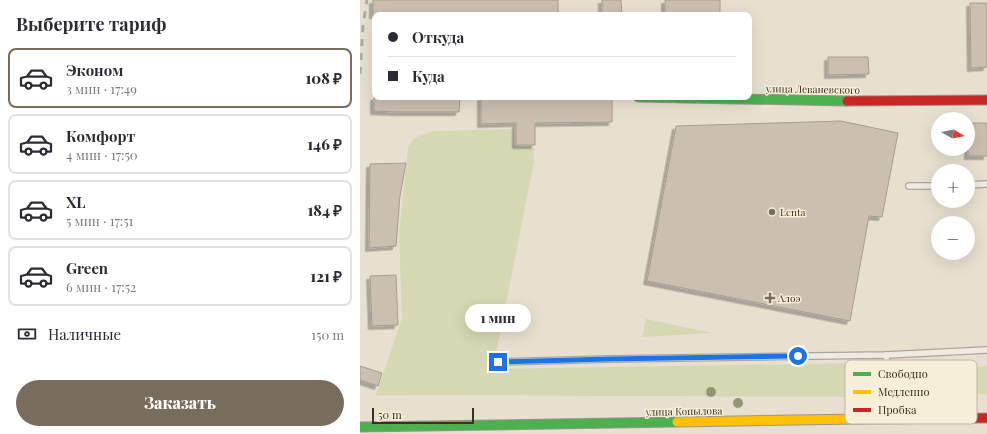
<!DOCTYPE html>
<html lang="ru">
<head>
<meta charset="utf-8">
<style>
	:root { --surface:#fff; --page:#f7f7f7; --text:#2b2b33; --muted:#7c7c81; --line:#e1e1e2; --accent:#786c5e }
	body { margin:0; font-family:"Playfair Display",serif; background:var(--page); color:var(--text); height:100vh; display:flex; flex-direction:column; font-size:15px; white-space:nowrap }
	* { box-sizing:border-box; margin:0 }
	p { font-size:13px; color:var(--muted) }
	.icon { flex:none; width:22px; height:22px; fill:none; stroke:currentColor; stroke-width:2; stroke-linecap:round; stroke-linejoin:round }
	.map { position:relative; flex:1; overflow:hidden }
	.panel { display:flex; flex-direction:column; background:var(--surface); width:360px }
	.panel>* { flex:none }
	.guide { position:absolute; left:12px; top:12px; width:380px; height:88px; border-radius:8px; box-shadow:0 4px 16px #0002; display:grid; align-content:center; height:88px; padding:0 16px; background:var(--surface) }
	.needle { width:26px; rotate:99deg }
	.fabs { position:absolute; left:571px; top:112px; display:grid; gap:8px }
	.fabs a { display:grid; place-items:center; width:44px; height:44px; border-radius:50%; background:var(--surface); box-shadow:0 4px 16px #0002; font-size:20px }
	.scale { position:absolute; left:12px; bottom:10px; width:102px; box-sizing:border-box; padding-left:4px; border:2px solid #3d2e20; border-top:0; font-size:11px; line-height:14px; white-space:nowrap; color:#3d2e20; -webkit-text-stroke:3px #f7eed8; paint-order:stroke }
	.end { position:absolute; width:18px; height:18px; margin:-9px; border:5px solid #1a73e8; background:#fff; box-shadow:0 0 0 2px #fff }
	.from { border-radius:50% }
	.bubble { position:absolute; height:28px; border-radius:14px; background:var(--surface); box-shadow:0 4px 16px #0002; font-size:13px; font-weight:800; line-height:28px; text-align:center }
	.guide b { display:flex; align-items:center; gap:14px; height:38px; font-size:15px }
	.guide b+b { border-top:1px solid var(--line) }
	.guide i { width:10px; height:10px; background:var(--text) }
	ul { padding:0; list-style:none }
	li { display:flex; align-items:center; gap:12px; height:60px; margin:0 8px 6px; padding:0 8px; border:2px solid var(--line); border-radius:8px }
	li div { flex:1 }
	li b { display:block; font-size:15px }
	li em { font-style:normal; font-weight:800 }
	li.on { border-color:var(--accent) }
	li>.icon { width:36px; height:36px; stroke-width:1.5 }
	h2 { padding:0 16px; font-size:18px; line-height:48px }
	.pay { display:flex; align-items:center; gap:10px; height:44px; padding:0 16px; font-size:15px }
	.pay p { margin-inline-start:auto }
	.cta { display:flex; gap:8px; margin-top:auto; padding:8px 16px }
	.cta a { flex:1; height:46px; border-radius:24px; background:var(--accent); color:#fff; font-size:16px; font-weight:800; line-height:46px; text-align:center }
	main { display:flex; flex:1; min-height:0 }
	.map>svg:first-child { display:block }
	.green { fill:#d6d7b3 }
	.building { fill:#cbbfb2; stroke:#a89c90; filter:url(#shadow) }
	.lines { fill:none; stroke-linecap:round; stroke-linejoin:round }
	.lane-casing { stroke:#ada599; stroke-width:8 }
	.fast-casing { stroke:#9c958a; stroke-width:11 }
	.slow-casing { stroke:#9c958a; stroke-width:11 }
	.jam-casing { stroke:#9c958a; stroke-width:11 }
	.lane { stroke:#efebe3; stroke-width:5.5 }
	.fast { stroke:#4caf50; stroke-width:9 }
	.slow { stroke:#ffc107; stroke-width:9 }
	.jam { stroke:#c62828; stroke-width:9 }
	.rail { stroke:#afaaa2; stroke-width:3; stroke-dasharray:7 7; stroke-linecap:butt }
	.tree { fill:#929673 }
	.route { stroke:#1a73e8; stroke-width:5 }
	.poi-dot { fill:#786c5e; stroke:#f7eed8; stroke-width:1.5 }
	.labels { text-anchor:middle; stroke-width:3; stroke-linejoin:round; paint-order:stroke }
	.street-label { font-size:10px; fill:#3d2e20; stroke:#f7eed8 }
	.poi-label { font-size:10px; fill:#3d2e20; stroke:#f7eed8; text-anchor:start }
	.key { fill:#f7eed8; stroke:#bfb4a1; stroke-width:1 }
	.key-label { font-size:11px; fill:#3d2e20 }
</style>
</head>
<body>
<main>
<section class="panel">
<h2>Выберите тариф</h2>
<ul>
<li class="on"><svg class="icon" aria-label="car" viewBox="0 0 24 24"><path d="M5 17H2v-5l4-1 3-4h7l3 4 3 1v5h-3M9 17h6M6 11h13"/><circle cx="7" cy="17" r="2"/><circle cx="17" cy="17" r="2"/></svg><div><b>Эконом</b><p>3 мин · 17:49</p></div><em>108 ₽</em></li>
<li><svg class="icon" aria-label="car" viewBox="0 0 24 24"><path d="M5 17H2v-5l4-1 3-4h7l3 4 3 1v5h-3M9 17h6M6 11h13"/><circle cx="7" cy="17" r="2"/><circle cx="17" cy="17" r="2"/></svg><div><b>Комфорт</b><p>4 мин · 17:50</p></div><em>146 ₽</em></li>
<li><svg class="icon" aria-label="car" viewBox="0 0 24 24"><path d="M5 17H2v-5l4-1 3-4h7l3 4 3 1v5h-3M9 17h6M6 11h13"/><circle cx="7" cy="17" r="2"/><circle cx="17" cy="17" r="2"/></svg><div><b>XL</b><p>5 мин · 17:51</p></div><em>184 ₽</em></li>
<li><svg class="icon" aria-label="car" viewBox="0 0 24 24"><path d="M5 17H2v-5l4-1 3-4h7l3 4 3 1v5h-3M9 17h6M6 11h13"/><circle cx="7" cy="17" r="2"/><circle cx="17" cy="17" r="2"/></svg><div><b>Green</b><p>6 мин · 17:52</p></div><em>121 ₽</em></li>
</ul>
<div class="pay"><svg class="icon" aria-label="cash" viewBox="0 0 24 24"><path d="M3 7h18v10H3z"/><circle cx="12" cy="12" r="2"/></svg>Наличные<p>150 m</p></div>
<div class="cta"><a>Заказать</a></div>
</section>
<div class="map">
<svg width="627" height="434" viewBox="0 0 627 434">
	<defs>
		<filter id="shadow"><feDropShadow dx="-3.5" dy="3.5" stdDeviation="0" flood-color="#0004"/></filter>
	</defs>
	<rect width="100%" height="100%" fill="#e7e0d1"/>
	<g class="green">
		<path d="M154,129V146L174,148V162L133,369L502,363L516,364C525,375 528,383 525,397L16,395L42,318L39,233L48,148L54,138L74,131Z"/>
		<path d="M286,319L352,333L282,337Z"/>
		<path d="M557,363H599L600,370L608,371L614,367L627,366V394L542,393C542,378 541,368 557,363Z"/>
	</g>
	<g class="building">
		<rect x="13" y="0" width="185" height="15"/>
		<path d="M242,0H261L262,15H242Z"/>
		<rect x="305" y="0" width="55" height="15"/>
		<path d="M610,3H627V67L611,68Z"/>
		<path d="M468,57H508L509,74L468,75Z"/>
		<path d="M14,97H100L99,112H37L14,111Z"/>
		<path d="M121,97H252V122L175,123V145H156V123L121,124Z"/>
		<path d="M481,121L538,133L522,217L509,216L490,321L287,281L316,126Z"/>
		<rect x="608" y="123" width="19" height="33"/>
		<path d="M46,163L40,196L36,246L9,248L10,164Z"/>
		<path d="M36,275L38,325L12,326L10,276Z"/>
		<path d="M0,366L22,373L18,386L0,380Z"/>
	</g>
	<g class="lines">
		<g class="lane-casing">
			<g id="lane">
				<path d="M608,185L627,184"/>
				<path d="M549,186H578"/>
				<path d="M526,355L531,400L537,415"/>
				<path d="M138,362L249,359L526,355L627,350"/>
			</g>
		</g>
		<g class="fast-casing">
			<g id="fast">
				<path d="M278,97L487,101"/>
				<path d="M0,427L317,422"/>
			</g>
		</g>
		<g class="slow-casing">
			<path id="slow" d="M317,422L501,419"/>
		</g>
		<g class="jam-casing">
			<g id="jam">
				<path d="M487,101L627,100"/>
				<path d="M501,419L627,418"/>
			</g>
		</g>
		<use href="#lane" class="lane"/>
		<use href="#fast" class="fast"/>
		<use href="#slow" class="slow"/>
		<use href="#jam" class="jam"/>
		<path class="rail" d="M0,74L3,26L7,0"/>
	</g>
	<g class="tree">
		<circle cx="351" cy="392" r="5"/>
		<circle cx="378" cy="403" r="5"/>
	</g>
	<g class="lines">
		<path class="route" d="M138,362L249,359L438,356"/>
	</g>
	<g class="poi-dot">
		<circle cx="412" cy="212" r="4"/>
		<path d="M408 292h4v4h4v4h-4v4h-4v-4h-4v-4h4z"/>
	</g>
	<g class="labels">
		<g class="street-label">
			<text transform="translate(453 89) rotate(1)" y="4">улица Леваневского</text>
			<text transform="translate(324 411) rotate(-1)" y="4">улица Копылова</text>
		</g>
		<g class="poi-label">
			<text x="420" y="216">Lenta</text>
			<text x="418" y="302">Алоэ</text>
		</g>
	</g>
	<rect x="485" y="360" width="132" height="64" rx="6" class="key"/>
	<rect x="493" y="372" width="18" height="4" fill="#4caf50"/>
	<rect x="493" y="390" width="18" height="4" fill="#ffc107"/>
	<rect x="493" y="408" width="18" height="4" fill="#c62828"/>
	<g class="key-label">
		<text x="518" y="378">Свободно</text>
		<text x="518" y="396">Медленно</text>
		<text x="518" y="414">Пробка</text>
	</g>
</svg>
<div class="fabs">
<a><svg class="needle" viewBox="-14 -14 28 28"><path d="M0-13l5 13h-10z" fill="#e53935"/><path d="M0 13l5-13h-10z" fill="#7c7c81"/></svg></a>
<a>+</a>
<a>−</a>
</div>
<div class="scale">50 m</div>
<i class="end from" style="left:438px;top:356px"></i>
<i class="end" style="left:138px;top:362px"></i>
<div class="bubble" style="left:105px;top:304px;width:66px">1 мин</div>
<div class="guide">
<b><i class="from"></i>Откуда</b>
<b><i></i>Куда</b>
</div>
</div>
</main>
</body>
</html>
